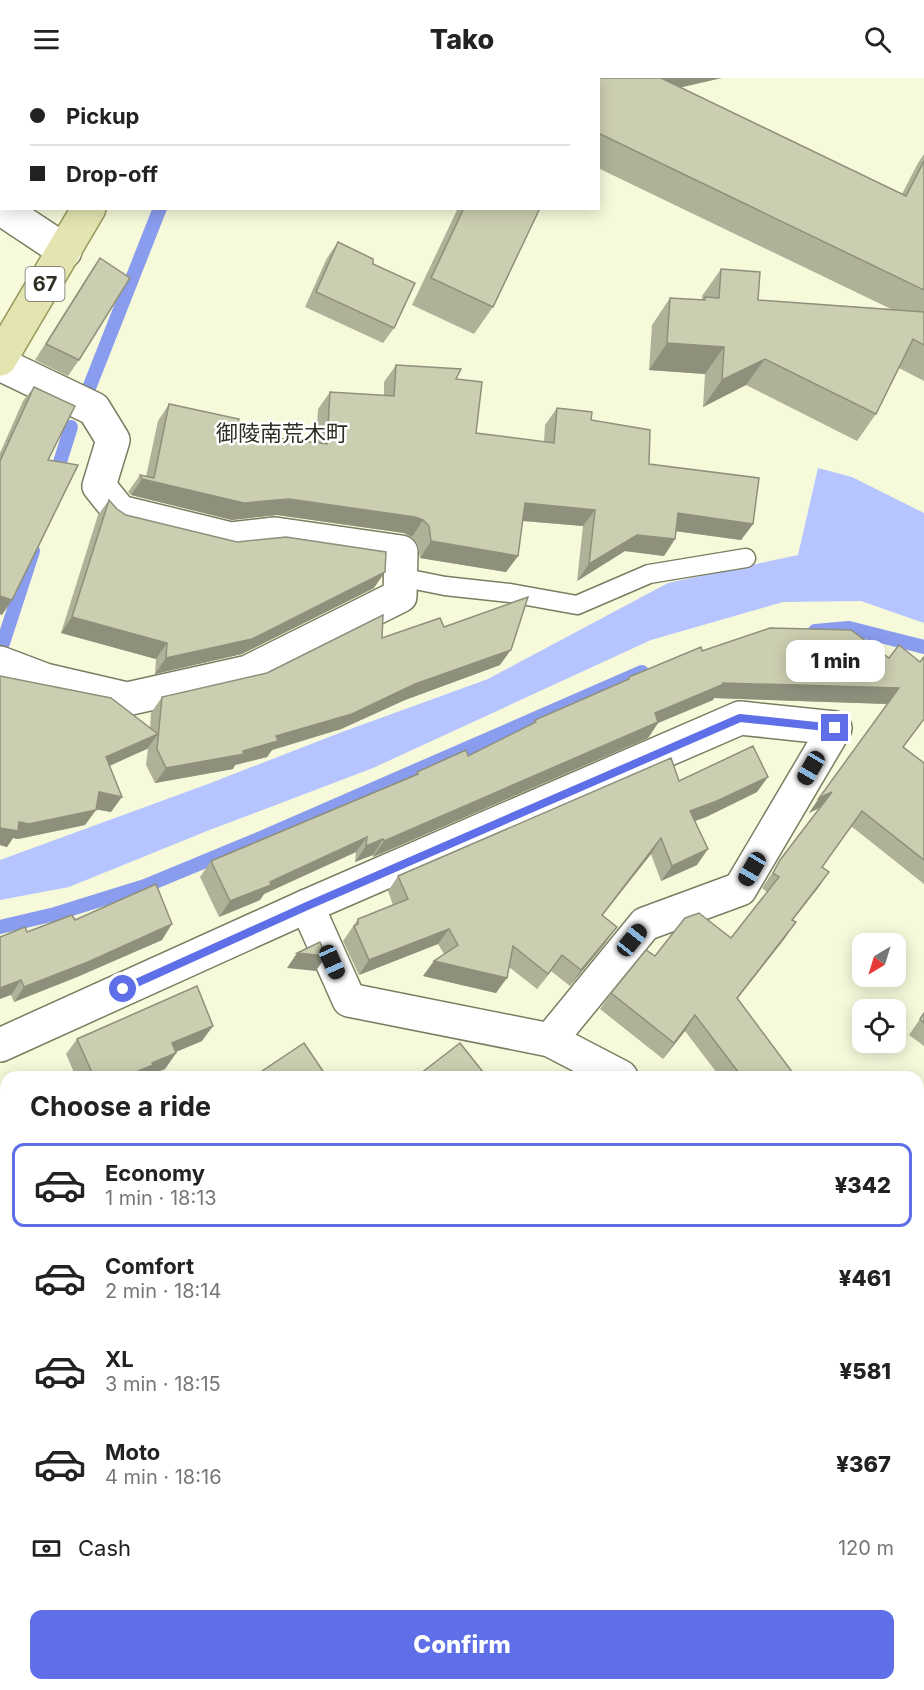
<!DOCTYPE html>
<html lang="en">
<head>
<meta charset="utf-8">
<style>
	:root { --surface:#fff; --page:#f6f6f6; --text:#222; --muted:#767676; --line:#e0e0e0; --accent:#5e6fe7 }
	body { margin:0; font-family:Inter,"Noto Sans JP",sans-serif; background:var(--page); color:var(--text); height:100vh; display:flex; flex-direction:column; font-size:22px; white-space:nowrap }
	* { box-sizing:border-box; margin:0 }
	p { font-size:20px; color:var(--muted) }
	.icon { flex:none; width:33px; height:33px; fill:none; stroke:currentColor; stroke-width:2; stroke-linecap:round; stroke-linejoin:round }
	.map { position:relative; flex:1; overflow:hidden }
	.drawer { position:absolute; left:0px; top:993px; width:924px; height:620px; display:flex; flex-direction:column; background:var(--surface); border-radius:18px 18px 0 0; box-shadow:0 3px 15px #0003 }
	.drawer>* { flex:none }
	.guide { position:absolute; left:0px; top:0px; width:600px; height:132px; box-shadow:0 3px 15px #0003; display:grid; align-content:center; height:132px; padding:0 30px; background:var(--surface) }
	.needle { width:39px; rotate:218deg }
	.buttons { position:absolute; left:852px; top:855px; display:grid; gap:12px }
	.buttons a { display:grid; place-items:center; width:54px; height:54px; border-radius:12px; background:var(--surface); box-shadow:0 3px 15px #0003; font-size:30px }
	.end { position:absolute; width:27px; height:27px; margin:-14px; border:8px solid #5e6fe7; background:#fff; box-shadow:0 0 0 3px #fff }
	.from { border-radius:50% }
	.bubble { position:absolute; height:42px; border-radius:12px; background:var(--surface); box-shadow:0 3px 15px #0003; font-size:20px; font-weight:800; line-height:42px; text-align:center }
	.car { position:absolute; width:18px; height:36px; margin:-18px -9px; border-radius:8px; box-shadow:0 0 4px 2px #0007; background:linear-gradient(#222 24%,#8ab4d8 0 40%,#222 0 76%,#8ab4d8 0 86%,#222 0) }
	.guide b { display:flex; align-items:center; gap:21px; height:57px; font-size:22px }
	.guide b+b { border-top:2px solid var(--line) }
	.guide i { width:15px; height:15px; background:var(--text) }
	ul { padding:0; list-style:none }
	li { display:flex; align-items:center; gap:18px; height:84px; margin:0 12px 9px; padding:0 18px; border:3px solid transparent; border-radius:12px }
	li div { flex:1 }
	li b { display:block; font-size:22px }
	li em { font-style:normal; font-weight:800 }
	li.active { border-color:var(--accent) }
	li>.icon { width:54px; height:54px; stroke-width:1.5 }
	h2 { padding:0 30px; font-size:27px; line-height:72px }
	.pay { display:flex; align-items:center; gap:15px; height:66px; padding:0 30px; font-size:22px }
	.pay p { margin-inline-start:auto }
	.cta { display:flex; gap:12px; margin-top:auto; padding:12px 30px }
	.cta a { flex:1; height:69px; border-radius:12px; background:var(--accent); color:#fff; font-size:24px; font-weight:800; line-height:69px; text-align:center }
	header { display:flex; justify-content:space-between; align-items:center; height:78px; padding:0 30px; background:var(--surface); font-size:27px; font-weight:800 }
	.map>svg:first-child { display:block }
	.green { fill:#b6c4ff }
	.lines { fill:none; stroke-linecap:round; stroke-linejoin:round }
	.stream { stroke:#8a9cee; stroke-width:14 }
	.service-casing { stroke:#7b7d62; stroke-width:21 }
	.minor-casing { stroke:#7b7d62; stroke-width:36 }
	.primary-casing { stroke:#97995c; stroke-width:36 }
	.service { stroke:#fff; stroke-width:18 }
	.minor { stroke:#fff; stroke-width:33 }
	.primary { stroke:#e3e4af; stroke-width:33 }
	.wall { fill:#afb198 }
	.shaded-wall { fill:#8f907c }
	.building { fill:#ccceb1; stroke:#8f907c; stroke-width:1.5 }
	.route { stroke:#5e6fe7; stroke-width:8 }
	.labels { text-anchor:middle; stroke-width:5; stroke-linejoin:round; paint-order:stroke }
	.shield { fill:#fff; stroke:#6d6d65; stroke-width:1.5 }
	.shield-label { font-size:20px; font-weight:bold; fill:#2e2e23 }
	.neighbourhood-label { font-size:22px; fill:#2e2e23; stroke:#fff }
</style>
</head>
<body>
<header><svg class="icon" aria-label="menu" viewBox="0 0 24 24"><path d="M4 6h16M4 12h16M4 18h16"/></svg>Tako<svg class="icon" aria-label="search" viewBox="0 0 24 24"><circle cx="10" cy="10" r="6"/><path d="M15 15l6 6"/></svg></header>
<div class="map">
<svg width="924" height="1612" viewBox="0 0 924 1612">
	<rect width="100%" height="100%" fill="#f7f9db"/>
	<path class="green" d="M818,390L852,399L924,435V545L861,523L783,524L651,562L373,690L207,753L69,809L0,822V782L208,706L342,654L488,601L668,505L798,477Z"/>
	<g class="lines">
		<g class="stream">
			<path d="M212,2L213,0"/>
			<path d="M89,310L160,130"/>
			<path d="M55,400L71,349"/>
			<path d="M815,553L849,550L924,569"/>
			<path d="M3,565L33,473"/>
			<path d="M0,849L55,836L145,808L261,760L642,594"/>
			<path d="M0,1304L6,1315"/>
			<path d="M166,1606L170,1612"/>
		</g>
		<g class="service-casing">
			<path id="service" d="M400,499L445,508L510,515L577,527L649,496L746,480"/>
		</g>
		<g class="minor-casing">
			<g id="minor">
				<path d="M0,130L65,173"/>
				<path d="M0,286L94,331L113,362L99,408L120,434L231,461L275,456L401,474L400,518L248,594L127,621L45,602L0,585"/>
				<path d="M307,828L349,922L550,962L621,999"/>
				<path d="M0,967L307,828L740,640L835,650L740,811L645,846L550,962"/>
				<path d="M918,1049L924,1050"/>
				<path d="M918,1351L924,1355"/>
				<path d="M918,1600L924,1592"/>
				<path d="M62,1606L68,1612"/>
				<path d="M306,1606L309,1612"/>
				<path d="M652,1606L658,1612"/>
				<path d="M93,1612L99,1606"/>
				<path d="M548,1612L552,1606"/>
			</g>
		</g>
		<g class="primary-casing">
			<g id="primary">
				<path d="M167,2L168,0"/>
				<path d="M0,281L89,130"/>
			</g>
		</g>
		<use href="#service" class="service"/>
		<use href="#minor" class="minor"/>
		<use href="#primary" class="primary"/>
	</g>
	<g class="wall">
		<path d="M283,0H352L351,2H282Z"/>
		<path d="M598,2L681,10L902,116L918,85L924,76V303L899,290L876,336L857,363L746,307L703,329L705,296L649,292L652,247L670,220L702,222V218L721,191L758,222L891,231L598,90Z"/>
		<path d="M458,130H540L493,229L474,256L412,227Z"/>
		<path d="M338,164L373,186L394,250L383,265L305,229L327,180Z"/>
		<path d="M100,180L79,282L68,298L35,282L89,196Z"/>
		<path d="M396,287L456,301L476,355L544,364L545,347L557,330L591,342L649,386L753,446L741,462L676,453L675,461L664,478L625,473L577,503L583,448L522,443L518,478L506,494L420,480L417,465L412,459L404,455L277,437L232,442L131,417L128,414L140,397L146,399L158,343L169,326L236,355L316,365L318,331L330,314L384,317V304Z"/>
		<path d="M34,309L48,382L2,537L0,536V375L23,323Z"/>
		<path d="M109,422L117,431L126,437L374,510L242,576L155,596L156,581L61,555L98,437Z"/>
		<path d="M444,549L500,587L405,622L341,651L272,672L267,679L235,687L233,691L155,705L146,687L148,670L110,688L111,734L96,731L85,747L18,761L13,760L7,769L0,767V598L150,650L151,635L162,619L267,595L382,560Z"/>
		<path d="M702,573L889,580L904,669L924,685V806L851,748L822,789L818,810L792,842L785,860L737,921L790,999H720L685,953L663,981L600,931L611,915L655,878L731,860L767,814L762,810L770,798L820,730L809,735L888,626L714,620L713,622L658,645L648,660L373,779V777L355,784L356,774L264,816L260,822L219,839L200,799L211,783L415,698L417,694L468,678L532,646L535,642L626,602L629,599Z"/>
		<path d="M679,703L757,714L706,739L694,743L697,787L661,803L651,776L602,837L606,864L570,908L551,893L537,911L509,889L496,915L423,898L434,883L444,876L438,866L359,897L343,863L358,841L393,827L388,813L398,798Z"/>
		<path d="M75,842L162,862L77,899L14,924L11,917L27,854Z"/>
		<path d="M924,935V968L909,957Z"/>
		<path d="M77,961L202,963L176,974V975L165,991L145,999H76L66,976Z"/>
		<path d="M924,1050V1300L918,1295V1054Z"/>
		<path d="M6,1334V1533L3,1532Z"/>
		<path d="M188,1606H281L284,1612H191Z"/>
		<path d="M332,1606H464L471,1612H339Z"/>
	</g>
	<g class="shaded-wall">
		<path d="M646,0H722L631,21Z"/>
		<path d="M2,99V111L0,112V100Z"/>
		<path d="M667,265L724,269L705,296L649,292Z"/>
		<path d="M765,281L746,307L703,329L722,302Z"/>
		<path d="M142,401L415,439L423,442L412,459L404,455L277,437L232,442L131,417Z"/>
		<path d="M525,425L595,432L583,448L513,442Z"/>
		<path d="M678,435L753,446L741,462L667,452Z"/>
		<path d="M637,457L675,461L664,478L625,473L577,503L589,486Z"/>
		<path d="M431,463L518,478L506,494L420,480Z"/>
		<path d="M385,494L374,510L242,576L155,596L166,580Z"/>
		<path d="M0,518L12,522L2,537L0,536Z"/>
		<path d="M72,539L167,565L156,581L61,555Z"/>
		<path d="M511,572L500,587L405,622L341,651L272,672L267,679L235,687L233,691L155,705L166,690L276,658L415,606Z"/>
		<path d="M723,605L899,610L888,626L714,620L713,622L658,645L648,660L373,779L384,763L655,635Z"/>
		<path d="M158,656L147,671L95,694L106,679Z"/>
		<path d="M768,699L757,714L706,739L679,749L690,733Z"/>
		<path d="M99,714L122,719L111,734L88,730Z"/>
		<path d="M832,714L821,729L809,735L819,720Z"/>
		<path d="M96,732L85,747L18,761L13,760L7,769L0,767V750L19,744Z"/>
		<path d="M367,759L356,774L264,816L260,822L219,839L230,823L270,804Z"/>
		<path d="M661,760L651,776L591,852L602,837Z"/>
		<path d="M383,761L373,777L355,784L366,768Z"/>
		<path d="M708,771L697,787L661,803L672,788Z"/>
		<path d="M829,794L818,810L781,857L792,842Z"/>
		<path d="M796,844L785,860L726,935L737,920Z"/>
		<path d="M172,846L162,862L77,899L14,924L24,909Z"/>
		<path d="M617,849L606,864L570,908L581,892Z"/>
		<path d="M449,851L438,866L359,897L369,882Z"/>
		<path d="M297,875L326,878L316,893L287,890Z"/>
		<path d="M562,877L551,893L537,911L548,896Z"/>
		<path d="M434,883L507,900L496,915L423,898Z"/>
		<path d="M21,902L11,917L0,921V910Z"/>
		<path d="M695,937L685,953L663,981L674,965Z"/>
		<path d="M213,948L202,963L161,980L172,965Z"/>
		<path d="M176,975L165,991L145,999H124L152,985Z"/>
		<path d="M6,1066V1075L0,1079V1070Z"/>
		<path d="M6,1513V1527L3,1532H0V1518Z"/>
		<path d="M41,1606H47L43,1612H35Z"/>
	</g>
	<g class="building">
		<path d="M0,0H106L105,2H2V99L0,100Z"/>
		<path d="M306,0H342L340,2H307Z"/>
		<path d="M446,0H661L906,118L924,83V212L598,55V2H445Z"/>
		<path d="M464,130H540L493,229L431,200Z"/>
		<path d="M338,164L373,181V186L415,205L394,250L316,214Z"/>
		<path d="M100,180L130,200L79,282L46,266Z"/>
		<path d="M721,191L760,194L758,222L924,234V267L913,261L876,336L765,281L722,302L724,269L667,265L670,220L705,222V219L719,220Z"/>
		<path d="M396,287L461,291L456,301L482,304L476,355L554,365L557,330L592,334L591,342L650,352L649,386L759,400L753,446L678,435L675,461L637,457L589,486L595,432L525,425L518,478L431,463L429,448L423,442L415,439L289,421L244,425L142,401L140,397L154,400L169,326L239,341L236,355L327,366L330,314L394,318Z"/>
		<path d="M34,309L75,328L48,382L78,387L12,522L0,518V383Z"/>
		<path d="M109,422L117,431L126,437L237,464L286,459L386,474L385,494L252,561L166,580L167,565L72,539Z"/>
		<path d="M528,519L511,572L415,606L352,636L276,658L278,663L243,673L244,676L166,690L157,671L162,619L267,595L383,537L382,560L440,540L444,549Z"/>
		<path d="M770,550L851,552L889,580L899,567L920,584L924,579V641L903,669L924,685V782L862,733L822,789L829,794L792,842L796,844L737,920L793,995L788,999H742L695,937L674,965L611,915L646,872L655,878L685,840L699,835L731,860L779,799L773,795L780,782L832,714L819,720L899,610L723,605L724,606L655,635L658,644L384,763L383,761L366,768L367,759L270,804L271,807L230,823L211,783L418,696L417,694L466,672L468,678L536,644L535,642L629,601V599L701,569L702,573Z"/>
		<path d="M0,598L111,620L158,656L106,679L122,719L99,714L96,732L29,746L19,744L18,753L0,750Z"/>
		<path d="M753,668L768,699L717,723L690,733L708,771L672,788L661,760L602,837L617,849L581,892L562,877L548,896L513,868L507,900L434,883L458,867L449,851L369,882L354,848L358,846V841L408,821L398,798L671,680L679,703Z"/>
		<path d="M156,806L172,846L88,884L24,909L21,902L0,910V859L25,849L27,854L72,837L75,842Z"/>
		<path d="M320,864L326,878L297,875Z"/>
		<path d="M197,908L213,948L172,965L176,975L152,985L153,987L124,999H94L77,961Z"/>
		<path d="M924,935V945L920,941Z"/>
		<path d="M304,965L327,999H253Z"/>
		<path d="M460,965L487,999H416Z"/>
		<path d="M0,1021L6,1035V1066L0,1070Z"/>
		<path d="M922,1048L924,1050V1274L918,1270V1054Z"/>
		<path d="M0,1331L6,1334V1513L0,1518Z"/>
		<path d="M918,1430L924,1435V1529L918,1537Z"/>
		<path d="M0,1539L3,1543L6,1545V1606H41L35,1612L31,1609L28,1612H0Z"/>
		<path d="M114,1606H126L133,1612H110Z"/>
		<path d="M208,1606H281L284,1612H212Z"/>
		<path d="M362,1606H464L471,1612H369Z"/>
		<path d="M490,1606H543L549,1612H485Z"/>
		<path d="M574,1606H632L628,1612H568Z"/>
		<path d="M763,1606H831L838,1612H759Z"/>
	</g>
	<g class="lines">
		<path class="route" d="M123,911L307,828L740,640L835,650"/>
	</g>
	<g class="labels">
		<rect class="shield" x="25.5" y="189" width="39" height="34" rx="4.5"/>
		<g class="shield-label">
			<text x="45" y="213">67</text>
		</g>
		<g class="neighbourhood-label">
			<text x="282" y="363">御陵南荒木町</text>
		</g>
	</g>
</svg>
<div class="buttons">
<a><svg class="needle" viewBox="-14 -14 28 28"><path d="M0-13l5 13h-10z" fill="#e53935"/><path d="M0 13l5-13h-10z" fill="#767676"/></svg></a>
<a><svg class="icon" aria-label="locate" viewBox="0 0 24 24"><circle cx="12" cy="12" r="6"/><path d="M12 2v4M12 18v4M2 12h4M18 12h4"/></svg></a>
</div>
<i class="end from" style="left:123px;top:911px"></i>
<i class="end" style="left:835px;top:650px"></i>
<div class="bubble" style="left:786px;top:562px;width:99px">1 min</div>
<i class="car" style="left:811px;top:690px;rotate:210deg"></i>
<i class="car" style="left:752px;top:791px;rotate:210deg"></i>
<i class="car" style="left:632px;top:862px;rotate:39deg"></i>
<i class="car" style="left:332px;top:884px;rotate:156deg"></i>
<div class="guide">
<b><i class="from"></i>Pickup</b>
<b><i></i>Drop-off</b>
</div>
<section class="drawer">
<h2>Choose a ride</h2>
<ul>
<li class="active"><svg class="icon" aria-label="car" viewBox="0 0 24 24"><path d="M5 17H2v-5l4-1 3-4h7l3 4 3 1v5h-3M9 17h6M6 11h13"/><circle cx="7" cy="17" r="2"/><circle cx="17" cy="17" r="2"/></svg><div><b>Economy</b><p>1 min · 18:13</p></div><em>¥342</em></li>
<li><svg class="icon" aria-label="car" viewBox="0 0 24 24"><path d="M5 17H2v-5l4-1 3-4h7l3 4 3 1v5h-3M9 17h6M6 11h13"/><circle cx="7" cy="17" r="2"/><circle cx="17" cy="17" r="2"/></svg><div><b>Comfort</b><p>2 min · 18:14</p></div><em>¥461</em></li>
<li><svg class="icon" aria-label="car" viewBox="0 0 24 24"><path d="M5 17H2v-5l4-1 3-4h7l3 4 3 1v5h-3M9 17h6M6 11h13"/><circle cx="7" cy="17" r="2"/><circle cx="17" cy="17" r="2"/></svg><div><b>XL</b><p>3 min · 18:15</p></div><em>¥581</em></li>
<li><svg class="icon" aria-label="car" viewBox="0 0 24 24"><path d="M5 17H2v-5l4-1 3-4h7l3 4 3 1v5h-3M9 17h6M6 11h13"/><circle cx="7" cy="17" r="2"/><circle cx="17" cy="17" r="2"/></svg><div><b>Moto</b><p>4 min · 18:16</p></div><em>¥367</em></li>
</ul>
<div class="pay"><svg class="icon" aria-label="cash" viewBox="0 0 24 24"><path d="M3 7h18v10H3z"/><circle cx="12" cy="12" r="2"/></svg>Cash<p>120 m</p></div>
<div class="cta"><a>Confirm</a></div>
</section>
</div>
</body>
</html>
